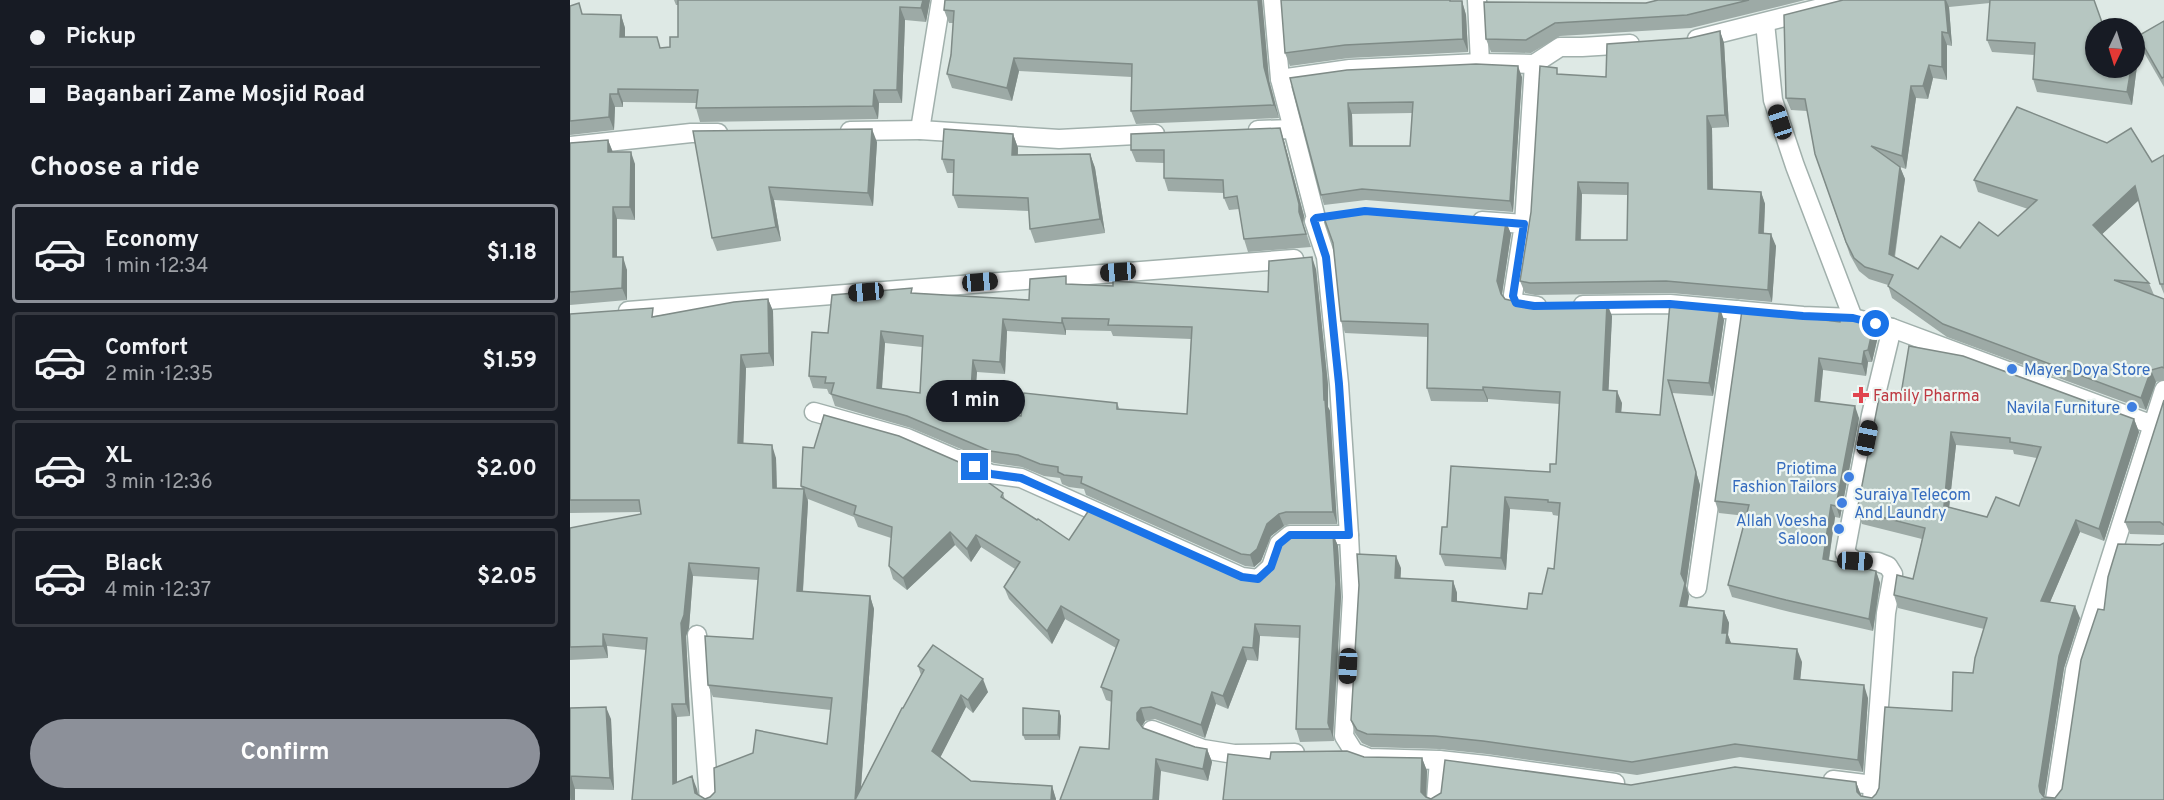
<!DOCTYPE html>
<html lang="en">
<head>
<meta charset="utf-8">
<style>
	:root { --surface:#171b24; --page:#242831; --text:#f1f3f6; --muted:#9ea1a6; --line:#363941; --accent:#8c9099 }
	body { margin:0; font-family:Overpass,sans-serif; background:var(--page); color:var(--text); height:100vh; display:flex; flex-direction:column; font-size:22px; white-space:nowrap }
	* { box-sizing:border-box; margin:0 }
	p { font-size:20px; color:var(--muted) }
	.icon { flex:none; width:33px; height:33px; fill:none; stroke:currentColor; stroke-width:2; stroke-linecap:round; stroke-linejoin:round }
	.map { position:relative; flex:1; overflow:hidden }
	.sheet { display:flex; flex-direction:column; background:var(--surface); width:570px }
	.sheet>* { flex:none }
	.top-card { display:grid; align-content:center; height:132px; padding:0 30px; background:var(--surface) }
	.needle { width:39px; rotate:184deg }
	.controls { position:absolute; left:1515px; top:18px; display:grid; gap:12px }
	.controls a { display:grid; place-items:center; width:60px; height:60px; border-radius:50%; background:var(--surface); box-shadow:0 2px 4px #0004; font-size:30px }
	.end { position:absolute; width:27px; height:27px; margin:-14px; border:8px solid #1a73e8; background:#fff; box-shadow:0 0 0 3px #fff }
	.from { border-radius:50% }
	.bubble { position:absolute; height:42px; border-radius:21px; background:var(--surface); box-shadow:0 2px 4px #0004; font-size:20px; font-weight:700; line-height:42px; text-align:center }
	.car { position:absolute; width:18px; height:36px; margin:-18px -9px; border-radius:8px; box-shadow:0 0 4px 2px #0007; background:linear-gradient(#222 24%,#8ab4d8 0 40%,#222 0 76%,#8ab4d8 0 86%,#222 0) }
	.top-card b { display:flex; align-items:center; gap:21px; height:57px; font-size:22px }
	.top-card b+b { border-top:2px solid var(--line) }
	.top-card i { width:15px; height:15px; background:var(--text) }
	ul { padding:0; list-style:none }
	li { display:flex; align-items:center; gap:18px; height:99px; margin:0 12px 9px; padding:0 18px; border:3px solid var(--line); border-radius:6px }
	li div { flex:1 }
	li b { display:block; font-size:22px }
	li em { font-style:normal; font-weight:700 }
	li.selected { border-color:var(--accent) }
	li>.icon { width:54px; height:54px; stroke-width:1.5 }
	h2 { padding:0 30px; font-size:27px; line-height:72px }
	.action { display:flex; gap:12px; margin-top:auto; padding:12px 30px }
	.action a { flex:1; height:69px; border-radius:36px; background:var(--accent); color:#fff; font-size:24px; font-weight:700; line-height:69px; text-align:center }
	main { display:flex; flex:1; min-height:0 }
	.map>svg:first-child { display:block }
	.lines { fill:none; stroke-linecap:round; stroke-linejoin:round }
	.minor-casing { stroke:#a1b0ac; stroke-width:21 }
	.minor { stroke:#fff; stroke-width:18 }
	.wall { fill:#9daaa6; fill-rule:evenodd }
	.shaded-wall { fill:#7f8b87 }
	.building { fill:#b6c6c1; stroke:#7f8b87; stroke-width:1.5; fill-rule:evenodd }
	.route { stroke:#1a73e8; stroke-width:8 }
	.shop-dot { fill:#3f7fe0; stroke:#eef6f3; stroke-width:2 }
	.health-dot { fill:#e0444e; stroke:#eef6f3; stroke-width:2 }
	.labels { text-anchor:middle; stroke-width:4.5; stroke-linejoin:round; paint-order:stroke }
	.shop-label { font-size:16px; fill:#366cbe; stroke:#eef6f3; text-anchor:end }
	.health-label { font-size:16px; fill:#be3a42; stroke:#eef6f3; text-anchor:start }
</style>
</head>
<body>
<main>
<section class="sheet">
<div class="top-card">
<b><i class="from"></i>Pickup</b>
<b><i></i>Baganbari Zame Mosjid Road</b>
</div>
<h2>Choose a ride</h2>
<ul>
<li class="selected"><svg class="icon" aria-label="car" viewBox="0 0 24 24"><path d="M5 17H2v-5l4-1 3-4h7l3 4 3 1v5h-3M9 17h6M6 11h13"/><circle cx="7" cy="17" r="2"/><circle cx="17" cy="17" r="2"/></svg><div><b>Economy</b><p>1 min · 12:34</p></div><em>$1.18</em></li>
<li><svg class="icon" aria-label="car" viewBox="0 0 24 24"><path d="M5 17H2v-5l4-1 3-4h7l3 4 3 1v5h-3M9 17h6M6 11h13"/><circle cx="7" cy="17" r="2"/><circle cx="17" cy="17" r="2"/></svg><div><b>Comfort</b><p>2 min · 12:35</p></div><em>$1.59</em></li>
<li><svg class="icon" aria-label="car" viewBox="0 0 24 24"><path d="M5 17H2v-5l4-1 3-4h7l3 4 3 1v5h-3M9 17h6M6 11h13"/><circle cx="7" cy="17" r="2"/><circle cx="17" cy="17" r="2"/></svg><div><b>XL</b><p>3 min · 12:36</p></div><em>$2.00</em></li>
<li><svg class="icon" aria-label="car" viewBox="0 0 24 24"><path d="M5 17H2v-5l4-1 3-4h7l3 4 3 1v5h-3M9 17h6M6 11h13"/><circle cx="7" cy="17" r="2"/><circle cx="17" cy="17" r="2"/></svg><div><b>Black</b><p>4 min · 12:37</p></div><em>$2.05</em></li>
</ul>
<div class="action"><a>Confirm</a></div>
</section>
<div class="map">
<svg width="1594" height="800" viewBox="0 0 1594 800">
	<rect width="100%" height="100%" fill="#dee9e5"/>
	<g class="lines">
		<g class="minor-casing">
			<g id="minor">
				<path d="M371,0L350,130L489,139L585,134"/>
				<path d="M703,0L710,79"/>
				<path d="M907,0L910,63"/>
				<path d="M1195,23L1203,100L1225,166L1283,318"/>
				<path d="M1127,39L1282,0"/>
				<path d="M723,129L710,79L780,69L910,63L964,64L990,47H1012L1060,44"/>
				<path d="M688,130L723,129L746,218L744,221L756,257L769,384L779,535L782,597L774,736L784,752L799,758L869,760L916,765L1045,783"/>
				<path d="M280,131L350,130"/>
				<path d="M0,146L121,133H148"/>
				<path d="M912,221L954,224L943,295L946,303L967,306"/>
				<path d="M954,224L964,64"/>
				<path d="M1013,305L1100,304L1233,316L1283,318L1322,328L1583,425"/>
				<path d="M58,311L724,259"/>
				<path d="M244,412L337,438L421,474L451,478L672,577L688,579L701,567L709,544L720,535H779"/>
				<path d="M1127,588L1167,310"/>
				<path d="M127,635L139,800"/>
				<path d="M582,730L633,749L664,754L725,753"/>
				<path d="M1263,780L1303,785L1302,800"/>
				<path d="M1303,785L1316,613L1323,574L1318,566L1308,562L1285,561L1275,553L1301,415L1322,328"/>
				<path d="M866,800L869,760"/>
				<path d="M1485,800L1505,670L1594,390"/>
			</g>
		</g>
		<use href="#minor" class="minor"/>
	</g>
	<g class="wall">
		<path d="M104,0H360L356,22L335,20L332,103H309L308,119L130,122L126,108V103L53,102V107H45L44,130L0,135V6L13,14L51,15L55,28V37L91,48L100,47L108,37V5H106Z"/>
		<path d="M375,0H692L699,80L709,118L566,124L561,111L562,77L449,71L442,101L382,88L377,74L381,55L383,23H379L374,10Z"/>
		<path d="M1088,0H1235L1121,28L990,36L961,53L921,52L916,39Z"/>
		<path d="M1273,0H1524L1526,68L1564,38L1569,50L1562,105L1467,92L1463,79L1465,55L1422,52L1417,40L1420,3L1379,7L1382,46L1377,45V80L1363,78L1358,99L1346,98L1336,169L1330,167L1335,179L1325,257L1348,269L1390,248L1428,236L1458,209L1408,192L1404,180L1582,162L1594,155V294L1590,284L1569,200L1532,234L1579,283L1584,295L1594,299V380L1586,382L1576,410L1377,337L1322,298L1318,285L1299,279L1289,271L1280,255L1245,154L1237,111L1221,110L1216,98Z"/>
		<path d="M884,1H892L896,15L898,52L779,58L720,66L715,53Z"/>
		<path d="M1594,21V87L1572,49L1568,36Z"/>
		<path d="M1150,31L1154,43L1159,127L1142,128L1143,190L1191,192L1195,204L1194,233L1206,246L1202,302L1101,293L965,295L955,293L950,281L990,75L1036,77L1120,38ZM1012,194L1058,195L1057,240H1011Z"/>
		<path d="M952,77L943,212L796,200L754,205L751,195L720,78ZM842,113L840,146H783L782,114Z"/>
		<path d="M123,131L307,142L303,206L204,200L211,241L147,251L142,238Z"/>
		<path d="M443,134L448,148V155L520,154L525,168L535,233L465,243L460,229L459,211L388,208L383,195V173H377L372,159Z"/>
		<path d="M38,140L43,152L65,164V220L47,219V257L57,270V300L0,305V143Z"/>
		<path d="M714,141L734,216L733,225L741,247L678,252L674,239L669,209L659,210L654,198V193L598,191L594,178V163L566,162L561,150Z"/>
		<path d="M936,222L941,234L932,294L935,299L959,305L1042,316L1038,390L1052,403L1051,413L1090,415L1100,303L1154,320L1143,396L1102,393L1130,485L1116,586L1119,596L1117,607L1154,611L1159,623L1158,635L1161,643L1232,662L1230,680L1298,698L1293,772L1170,757L1067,775L917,754L869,749L801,747L792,743L785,733L781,720L831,568L830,579L883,581L887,593V601L957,609L972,594L984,569L989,516L983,515L982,512L940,509L936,570L875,566L870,554L877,527L980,472L986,464L990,404L918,399V402L861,401L857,388L858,337L775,333L771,321Z"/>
		<path d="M746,269L758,385V407L760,411L767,524H720L714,526L701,536L691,561L684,567L675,566L516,495L514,489L499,487L492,484L490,478L474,476L452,467L424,463L341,428L265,406L261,394H259L257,389L243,388L239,376L258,333L344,293L459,300L499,285L698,292ZM496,330L541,331L543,336L621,339L617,414L550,410L547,403L451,416L406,411L404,408L407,372L435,374L437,331L496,335ZM315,343L352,347L350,393L312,389Z"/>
		<path d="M198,299L203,311L204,366L176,368L173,443L206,458L207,489H232L231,486L433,493L435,500L499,540L663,575L683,578L691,575L763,534L768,546L771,597L763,735L764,741L730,742L726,729L730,638L690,636L688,661L677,660L658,709L646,704L635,738L585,719L575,721L572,726L573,728L625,747L637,749L642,762L638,781L591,771L539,749L542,702L536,700L531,687L546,648L495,619L482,644L439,599L434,587L445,569L411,547L401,562L385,545L337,590L323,579L319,566L321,538L288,527L284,517L238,499V502L233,592L300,596L304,609L291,787L351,675L348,666L418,692L403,713L396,707L370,757L401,781L482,786L486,800H62L76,650L37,646L38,658L0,660V528L71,514V512L0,513V314L85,316ZM123,576L188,580L183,639L138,685L143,697L261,710L257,744L140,797L135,799L128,795L127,789L107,782V717L120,716L116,636L119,628Z"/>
		<path d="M1172,310L1308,336L1302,362H1298L1296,376L1253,370L1250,402L1289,418L1270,518L1265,517L1259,560L1306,571L1310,583L1303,631L1220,612L1162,597L1158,585L1176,516L1149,513L1145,501Z"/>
		<path d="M1309,398L1564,419L1569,432L1534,541L1510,532L1480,602L1510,618L1494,668L1474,797L1485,798L1492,789L1534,610L1590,545L1494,800H653L700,759L794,757L852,758L857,771L856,797L861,799L1061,785L1286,782L1291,796L1302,798L1306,794L1382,711L1403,673L1414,629L1328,608L1324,595L1343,579L1352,539L1292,524L1287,511ZM1386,445L1443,450L1444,454L1467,458L1449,506L1417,517L1379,507Z"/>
		<path d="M1594,400V535L1560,534L1555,522Z"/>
		<path d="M0,708L41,719L44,790L5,789L0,800Z"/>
		<path d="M491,716L490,740H455L453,735Z"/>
	</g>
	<g class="shaded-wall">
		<path d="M353,0H360L356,22L351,8Z"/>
		<path d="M688,0H692L699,80L709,118L704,105L694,67Z"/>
		<path d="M1375,0H1376L1379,7L1382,46L1378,33Z"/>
		<path d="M892,1L896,15L898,52L893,39Z"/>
		<path d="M330,7L335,20L332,103L327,90Z"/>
		<path d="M51,15L55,28V50L50,37Z"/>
		<path d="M1150,31L1154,43L1159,127L1155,115Z"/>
		<path d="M1372,32L1377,45V80L1372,67Z"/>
		<path d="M1564,38L1569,50L1562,105L1557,92L1561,68H1564Z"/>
		<path d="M444,58L449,71L442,101L437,88Z"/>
		<path d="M1359,65L1363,78L1358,99L1353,86Z"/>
		<path d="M948,66L952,77L943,212L940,201Z"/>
		<path d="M1341,86L1346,98L1336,169L1332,156Z"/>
		<path d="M48,89L53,102V107L48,94Z"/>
		<path d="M304,90L309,103L308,119L303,106Z"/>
		<path d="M40,94L45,107L44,130L39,117Z"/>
		<path d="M778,103L782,114L783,156L780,146Z"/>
		<path d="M1137,116L1142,128L1143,202L1138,189Z"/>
		<path d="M710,128L714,141L734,216L733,225L741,247L729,212Z"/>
		<path d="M302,129L307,142L303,206L298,193Z"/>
		<path d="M443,134L448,148L447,169L442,155Z"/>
		<path d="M38,140L43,153L38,152Z"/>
		<path d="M61,152L65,164V220L60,207Z"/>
		<path d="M520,154L525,168L535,233L530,219Z"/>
		<path d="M1330,167L1335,179L1323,266L1319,254Z"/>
		<path d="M1008,182L1012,194L1010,252L1006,240Z"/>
		<path d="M1565,186L1570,199L1528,238L1523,225Z"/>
		<path d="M199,187L204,200L211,241L206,227Z"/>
		<path d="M1191,192L1195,204L1193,245L1189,233Z"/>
		<path d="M43,207L47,219V270L43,257Z"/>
		<path d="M936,222L941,234L932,294L935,307L927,281Z"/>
		<path d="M1201,234L1206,246L1202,302L1198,290Z"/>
		<path d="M53,257L57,270V300L52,288Z"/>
		<path d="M742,257L746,269L758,385V407L760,411L767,524L763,512Z"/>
		<path d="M198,299L203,311L204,366L199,353Z"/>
		<path d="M1037,303L1042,316L1038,403L1033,390Z"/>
		<path d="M1150,308L1154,320L1143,396L1139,383Z"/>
		<path d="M492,318L496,330V335L492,323Z"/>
		<path d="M433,319L437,331L435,374L430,362Z"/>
		<path d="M1304,324L1308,336L1302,362L1298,350Z"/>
		<path d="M311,331L315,343L311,400L307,388Z"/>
		<path d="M1294,351L1298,362L1296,376L1292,364Z"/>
		<path d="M171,355L176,368L173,456L168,443Z"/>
		<path d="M1249,358L1253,370L1249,413L1245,401Z"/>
		<path d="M403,360L407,372L404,408L408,417L407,423L400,404Z"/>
		<path d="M1581,370L1586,382L1576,410L1571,398Z"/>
		<path d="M1098,380L1130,485L1116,586L1111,574Z"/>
		<path d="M913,387L918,399V402L913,390Z"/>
		<path d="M1047,391L1052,403L1050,425L1046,412Z"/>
		<path d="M1285,406L1289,418L1270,518L1266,506Z"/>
		<path d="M1564,419L1569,432L1534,541L1529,529Z"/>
		<path d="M1381,432L1386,445L1378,518L1374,506Z"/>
		<path d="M202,445L206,458L207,501L203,488Z"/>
		<path d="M234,489L238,502L232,604L227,591Z"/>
		<path d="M935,497L940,509L936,570L931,558Z"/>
		<path d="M1261,505L1265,517L1257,571L1253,559Z"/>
		<path d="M709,514L714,526L701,536L691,561L684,567L680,555L697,524Z"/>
		<path d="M1506,520L1510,532L1475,614L1471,601Z"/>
		<path d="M380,532L385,545L337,590L333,578Z"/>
		<path d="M763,534L768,546L771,597L763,735L764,741L758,723Z"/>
		<path d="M406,535L411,547L401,562L397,549Z"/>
		<path d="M826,556L831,568L830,591L825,578Z"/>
		<path d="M119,563L123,576L119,628L116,636L120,716L116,704L111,623Z"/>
		<path d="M1306,571L1310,583L1303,631L1299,619Z"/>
		<path d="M883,581L887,593V613L882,601Z"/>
		<path d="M1115,583L1119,596L1115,619L1110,606Z"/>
		<path d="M300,596L304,609L290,800H285Z"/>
		<path d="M491,606L495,619L482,644L477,631Z"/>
		<path d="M1505,606L1510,618L1494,668L1474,799L1470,792L1469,786L1489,656Z"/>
		<path d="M1154,611L1159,623L1158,635L1162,646L1160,656L1152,633Z"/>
		<path d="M685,624L690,636L688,661L683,648Z"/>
		<path d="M33,634L37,646L38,658L33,646Z"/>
		<path d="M673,647L677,660L658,709L653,696Z"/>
		<path d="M1227,649L1232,662L1229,692L1224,679Z"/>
		<path d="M413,679L418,692L403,713L398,700Z"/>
		<path d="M1294,685L1298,698L1293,772L1288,760Z"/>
		<path d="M642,692L646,704L635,738L631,725Z"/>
		<path d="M391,695L396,707L367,764L362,751Z"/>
		<path d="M102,704L107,717V796L103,784Z"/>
		<path d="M36,707L41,719L44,790L40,778Z"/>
		<path d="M571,708L575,721L572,726L567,720V713Z"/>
		<path d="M489,711L491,716L490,740L488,735Z"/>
		<path d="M637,749L642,762L638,781L633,769Z"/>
		<path d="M852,758L857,771L856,800L851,792Z"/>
		<path d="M586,759L591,771L589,800H583Z"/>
		<path d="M1,776L5,789V800H1Z"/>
		<path d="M122,776L127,789L129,800L125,793Z"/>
		<path d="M1286,782L1291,795V800L1287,792Z"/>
		<path d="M482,786L486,799V800H481Z"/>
	</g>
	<g class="building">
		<path d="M108,0H353L351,8L330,7L327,90H304L303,106L126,108L128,90L48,89V94H40L39,117L0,121V6L9,3L12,14L51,15L50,37H87L90,48L100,47V37H108Z"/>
		<path d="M375,0H688L694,67L704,105L561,111L562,64L444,58L437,88L377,74L381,55L384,11L374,10Z"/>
		<path d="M711,0H880V1H892L893,39L775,45L715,53Z"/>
		<path d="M1088,0H1179L1117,15L985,23L956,40L916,39L914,2L1076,3Z"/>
		<path d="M1273,0H1375L1378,33L1372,32V67L1359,65L1353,86H1341L1332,156L1301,146L1330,167L1319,254L1348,269L1371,236L1390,248L1409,222L1428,236L1467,200L1404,180L1447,107L1537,143L1561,128L1582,162L1594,155V284H1590L1565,186L1523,225L1579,283L1544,280L1594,299V368L1592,367L1581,370L1571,398L1373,324L1318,286L1323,275L1295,267L1284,258L1276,242L1245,154L1235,99L1216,98L1214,15Z"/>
		<path d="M1420,0H1524L1534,28H1526V68H1561L1557,92L1463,79L1465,43L1417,40Z"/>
		<path d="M1594,21V77L1592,78L1568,36Z"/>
		<path d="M1150,31L1155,115L1137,116L1138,189L1191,192L1189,233L1201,234L1198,290L1096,281L960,283L950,281L961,212L970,66L987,68V74L1036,77L1037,44L1120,38ZM1008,182L1058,183L1057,240H1006Z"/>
		<path d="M906,64L948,66L940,201L792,189L751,195L720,78L777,70ZM843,102L840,146H780L778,103Z"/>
		<path d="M710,128L729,204V212L736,234L674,239L667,196L654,198L653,180L594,178V150H561V134Z"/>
		<path d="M302,129L298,193L199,187L206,227L142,238L123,131Z"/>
		<path d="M374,129L443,134L442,155L520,154L530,219L460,229L458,198L383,195L384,160L372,159Z"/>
		<path d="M38,140V152H61L60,207H43V257H53L52,288L0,292V143Z"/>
		<path d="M791,210L936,222L927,281L931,294L935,299L959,305L1037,303L1033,390L1047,391L1046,412L1090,415L1100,303L1150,308L1139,383L1098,380L1126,472L1111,574L1115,583L1110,606L1154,611L1152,633H1157L1156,643L1227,649L1224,679L1294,685L1288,760L1165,744L1062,762L913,741L865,736L797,734L787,730L781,720L789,585L787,554L826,556L825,578L883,581L882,601L957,609L959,593L972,594L978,568L984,569L990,503L978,502V500L935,497L931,558L870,554L872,527H877L881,466L980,472V464H986L990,392L913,387V390L857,388L858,324L771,321L763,243L753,215Z"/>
		<path d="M742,257L753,373L754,400H755L763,512H716L709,514L697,524L687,549L680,555L671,554L511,483L512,477L494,475L488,472V467L470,464L448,455L420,451L337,416L261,394L264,383H255L256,377L239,376L242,332L258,333L262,295L342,288L341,293L459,300L460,279L496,276V284L543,286V281L698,292L699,261ZM492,318L539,319L538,325L622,327L617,414L547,409V403L454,393L451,416L403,411V405L400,404L403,360L430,362L433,319L492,323ZM311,331L353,336L350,393L307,388Z"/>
		<path d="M198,299L199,353L171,355L168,443L202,445L203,488L234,489L227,591L300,596L285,800L332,708H333L354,670L348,666L363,645L413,679L398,700L391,695L362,751L401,781L482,786L481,800H62L77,638L33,634V646L0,647V528L71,514L69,500H0V314L83,308L82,317L164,302ZM119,563L189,568L183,639L135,636L138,685L262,698L257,744L186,730L183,753L144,768L145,792L140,797L135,799L125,793L122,776L103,784L102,704H116L111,623L114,615Z"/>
		<path d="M1172,310L1270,322L1271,317H1277L1304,324L1298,350L1294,351L1292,364L1249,358L1245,401L1285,406L1266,506L1261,505L1253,559L1306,571L1299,619L1216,600L1158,585L1179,505L1145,501Z"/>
		<path d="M1339,346L1393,356L1564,419L1529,529L1506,520L1471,601L1505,606L1489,656L1469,786L1470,792L1474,797L1485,798L1492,789L1511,660L1528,609L1534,610L1538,577L1548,544L1590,545L1594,543V800H1494L1472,799V800H653L658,754L700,759L701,752L777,751L794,757L852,758L851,792L856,797L861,799L871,793L875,760L1061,785L1165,767L1286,782L1287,792L1291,796L1302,798L1306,794L1309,788L1315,707L1382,711L1383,672L1403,673L1405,658L1417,618L1324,595L1327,575L1343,579L1355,528L1287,511L1309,398L1330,400ZM1381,432L1440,438V442L1471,447L1449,506L1426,497L1417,517L1374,506Z"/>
		<path d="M1594,400V525L1590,522H1555Z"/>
		<path d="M254,415L329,436L391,463L433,493L431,497L467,520L468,519L499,540L519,510L663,575L683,578L691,575L704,562L714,538L719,534H763L766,584L758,723L760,729H726L730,626L685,624L683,648L673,647L653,696L642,692L631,725L581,707L571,708L567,713V720L573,728L625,747L637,749L633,769L586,759L583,800H490L510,747L539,749L542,691L531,687L549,640L491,606L477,631L434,587L450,562L406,535L397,549L380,532L333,578L319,566L322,527L284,514L286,506L231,486L233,447L244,448Z"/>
		<path d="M36,707L40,778L1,776L0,800V708Z"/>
		<path d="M453,708L489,711L488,735H453Z"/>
	</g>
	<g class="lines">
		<path class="route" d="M405,467L421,474L451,478L672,577L688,579L701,567L709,544L720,535H779L769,384L756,257L744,220L746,218L795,211L954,224L943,296L946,303L964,306L1100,304L1233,316L1283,318L1306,324"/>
	</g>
	<g class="shop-dot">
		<circle cx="1442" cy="369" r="6"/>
		<circle cx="1562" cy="407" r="6"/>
		<circle cx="1279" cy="477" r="6"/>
		<circle cx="1272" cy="503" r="6"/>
		<circle cx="1269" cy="529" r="6"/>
	</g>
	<path class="health-dot" d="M1288 386h6v6h6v6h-6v6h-6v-6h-6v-6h6z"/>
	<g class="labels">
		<g class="shop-label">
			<text x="1454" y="375" text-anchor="start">Mayer Doya Store</text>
			<text x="1550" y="413">Navila Furniture</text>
			<text x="1267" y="474">Priotima<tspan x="1267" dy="18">Fashion Tailors</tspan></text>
			<text x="1284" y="500" text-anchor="start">Suraiya Telecom<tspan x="1284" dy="18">And Laundry</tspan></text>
			<text x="1257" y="526">Allah Voesha<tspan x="1257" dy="18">Saloon</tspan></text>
		</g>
		<g class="health-label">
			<text x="1303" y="401">Family Pharma</text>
		</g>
	</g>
</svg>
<div class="controls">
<a><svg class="needle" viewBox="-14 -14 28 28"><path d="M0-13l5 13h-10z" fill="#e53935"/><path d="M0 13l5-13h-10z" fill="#9ea1a6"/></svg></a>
</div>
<i class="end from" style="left:1306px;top:324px"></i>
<i class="end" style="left:405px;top:467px"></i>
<div class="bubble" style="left:356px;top:380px;width:99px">1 min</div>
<i class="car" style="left:1210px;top:122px;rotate:342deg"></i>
<i class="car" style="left:548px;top:272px;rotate:266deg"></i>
<i class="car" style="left:410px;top:282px;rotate:85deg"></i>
<i class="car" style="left:296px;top:292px;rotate:265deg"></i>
<i class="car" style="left:1297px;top:438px;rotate:11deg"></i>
<i class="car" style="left:1285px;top:561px;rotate:93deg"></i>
<i class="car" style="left:778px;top:666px;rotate:183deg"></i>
</div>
</main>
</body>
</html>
